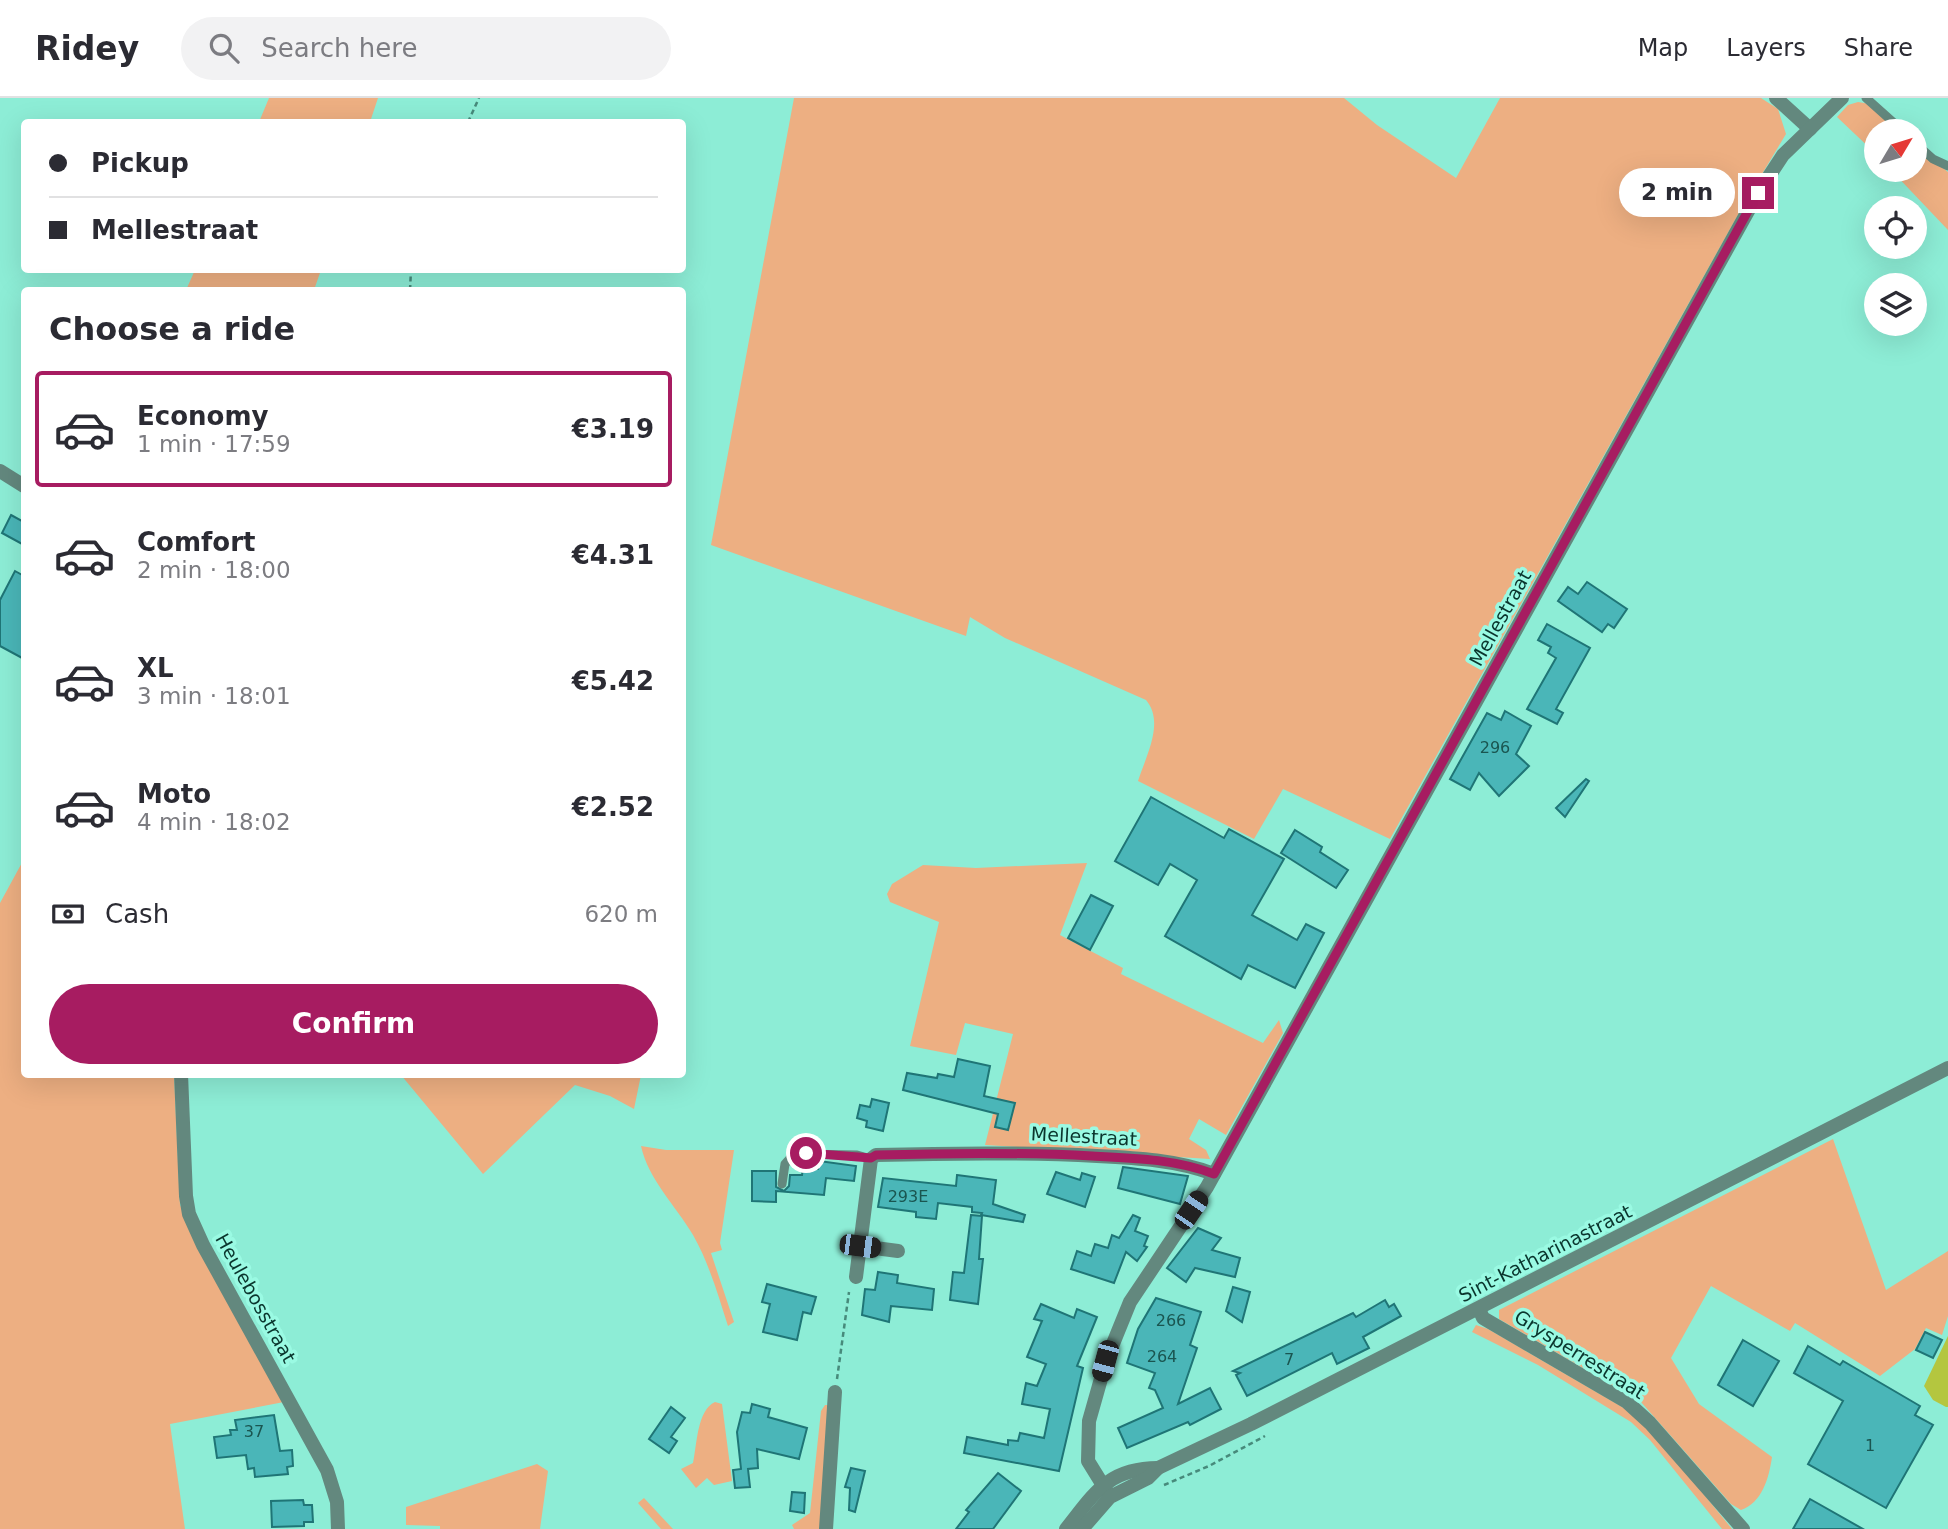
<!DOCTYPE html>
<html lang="en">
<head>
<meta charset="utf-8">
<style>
	:root { --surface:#fff; --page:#f2f2f3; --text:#2b2b33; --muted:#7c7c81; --line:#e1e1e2; --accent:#a71c61 }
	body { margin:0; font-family:"DejaVu Sans",sans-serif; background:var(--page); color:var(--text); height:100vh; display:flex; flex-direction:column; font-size:26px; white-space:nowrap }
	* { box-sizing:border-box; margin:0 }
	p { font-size:23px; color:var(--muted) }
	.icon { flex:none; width:38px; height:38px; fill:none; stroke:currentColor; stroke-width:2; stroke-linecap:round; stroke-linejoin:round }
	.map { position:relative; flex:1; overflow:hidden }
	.sheet { position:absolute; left:21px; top:189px; width:665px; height:791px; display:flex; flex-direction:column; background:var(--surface); border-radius:7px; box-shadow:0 7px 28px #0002 }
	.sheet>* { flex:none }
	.top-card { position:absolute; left:21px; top:21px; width:665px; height:154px; border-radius:7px; box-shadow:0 7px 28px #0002; display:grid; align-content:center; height:154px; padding:0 28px; background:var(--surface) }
	.needle { width:46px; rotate:52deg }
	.tools { position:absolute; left:1864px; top:21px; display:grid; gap:14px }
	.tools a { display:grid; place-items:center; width:63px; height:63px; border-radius:50%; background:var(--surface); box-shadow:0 7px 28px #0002; font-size:35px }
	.end { position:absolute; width:32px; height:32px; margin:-16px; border:9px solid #a71c61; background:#fff; box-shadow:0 0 0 4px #fff }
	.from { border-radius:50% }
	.bubble { position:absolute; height:49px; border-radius:24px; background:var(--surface); box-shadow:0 7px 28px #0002; font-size:23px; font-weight:800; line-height:49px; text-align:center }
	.car { position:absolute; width:21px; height:42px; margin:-21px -10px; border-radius:9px; box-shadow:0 0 5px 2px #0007; background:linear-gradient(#222 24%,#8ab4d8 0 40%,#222 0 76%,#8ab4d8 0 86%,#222 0) }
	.top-card b { display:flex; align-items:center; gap:24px; height:66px; font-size:26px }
	.top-card b+b { border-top:2px solid var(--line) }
	.top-card i { width:18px; height:18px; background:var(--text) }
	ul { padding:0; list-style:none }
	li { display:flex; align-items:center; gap:21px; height:116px; margin:0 14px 10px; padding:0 14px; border:4px solid transparent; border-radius:7px }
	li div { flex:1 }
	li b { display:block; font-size:26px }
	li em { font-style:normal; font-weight:800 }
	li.active { border-color:var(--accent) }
	li>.icon { width:63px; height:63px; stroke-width:1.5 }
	h2 { padding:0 28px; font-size:32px; line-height:84px }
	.pay { display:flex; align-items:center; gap:18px; height:77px; padding:0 28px; font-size:26px }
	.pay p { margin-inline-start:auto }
	.action { display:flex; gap:14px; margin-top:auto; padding:14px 28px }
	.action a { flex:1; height:80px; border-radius:42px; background:var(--accent); color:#fff; font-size:28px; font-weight:800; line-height:80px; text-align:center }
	header { display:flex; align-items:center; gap:42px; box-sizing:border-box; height:98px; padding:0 35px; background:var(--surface); border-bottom:2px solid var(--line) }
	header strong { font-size:33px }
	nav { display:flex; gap:38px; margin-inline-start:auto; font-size:24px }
	.search { width:490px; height:63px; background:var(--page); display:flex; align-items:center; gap:18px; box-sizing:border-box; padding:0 24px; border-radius:38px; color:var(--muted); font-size:26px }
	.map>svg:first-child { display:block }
	.green { fill:#edaf82 }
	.water { fill:#b4c63f }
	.building { fill:#4ab6b8; stroke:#1f7576; stroke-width:2 }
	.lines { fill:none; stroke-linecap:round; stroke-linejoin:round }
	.path { stroke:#478a7b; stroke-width:2.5; stroke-dasharray:5 3.5; stroke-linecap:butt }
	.service { stroke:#63887e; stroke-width:9 }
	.minor { stroke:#63887e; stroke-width:14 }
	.tertiary { stroke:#63887e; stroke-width:14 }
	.route { stroke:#a71c61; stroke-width:9 }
	.labels { text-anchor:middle; stroke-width:7; stroke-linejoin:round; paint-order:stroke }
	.number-label { font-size:16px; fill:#1a5550 }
	.street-label { font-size:19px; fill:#0a352d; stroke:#9afae3 }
</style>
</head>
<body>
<header>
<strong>Ridey</strong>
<div class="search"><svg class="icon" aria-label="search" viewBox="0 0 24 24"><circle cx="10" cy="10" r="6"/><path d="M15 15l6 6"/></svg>Search here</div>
<nav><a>Map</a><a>Layers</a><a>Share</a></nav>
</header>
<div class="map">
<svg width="1948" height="1431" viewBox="0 0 1948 1431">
	<rect width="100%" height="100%" fill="#8dedd6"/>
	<g class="green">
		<path d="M269,0H378L370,24H259Z"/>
		<path d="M794,0H1344L1377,27L1456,80L1500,0H1761L1778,11L1786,36L1744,106L1390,741L1283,691L1254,741L1138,683C1146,658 1165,624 1146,602L1005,540L970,519L966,538L711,447Z"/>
		<path d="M1858,4L1870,6L1899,33H1876V56L1837,19L1848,7Z"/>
		<path d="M1915,47L1948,74V132L1891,72H1914Z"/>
		<path d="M195,172H321L314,192H186Z"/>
		<path d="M24,761V976L174,977L180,1107L284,1304L170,1326L185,1431H0V805Z"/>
		<path d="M1087,765L1060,837L1123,870L1121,876L1263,945L1279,922L1283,935L1226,1037L1199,1021L1189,1041L1206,1052L1210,1061L985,1047L1013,936L965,925L956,957L910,948L939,824L890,804L887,796L892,786L923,767L976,770Z"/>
		<path d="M401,977H641L634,1011L610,998L575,987L483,1076Z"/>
		<path d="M1833,1041L1886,1192L1948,1153V1218L1942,1237L1926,1230L1915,1251L1880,1278L1795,1225L1790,1233L1711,1188L1671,1260L1699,1306L1772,1359C1769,1380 1762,1405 1741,1412L1731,1406L1641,1304L1499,1221V1212Z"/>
		<path d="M641,1048L666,1052H734L720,1145L722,1152L711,1155L734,1224L728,1228C718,1197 709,1165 693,1137C676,1108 648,1081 641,1048Z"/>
		<path d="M1476,1227L1488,1231L1629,1313L1658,1340L1732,1431H1722L1650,1342L1631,1324L1538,1267L1472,1234Z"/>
		<path d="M715,1304L722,1306L732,1383L714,1387L707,1380L696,1390L681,1371L693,1365C697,1347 697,1312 715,1304Z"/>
		<path d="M825,1307H833L820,1431H794L792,1427L810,1415L821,1313Z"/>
		<path d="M537,1366L548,1373L540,1431H440V1428L406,1427V1409Z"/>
		<path d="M644,1400L673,1431H661L638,1405Z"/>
	</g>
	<path class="water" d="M1948,1238V1309H1946L1933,1302L1924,1288Z"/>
	<g class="building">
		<path d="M11,417L24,424V447L2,435Z"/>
		<path d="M15,473L24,478V561L0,548V502Z"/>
		<path d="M1587,484L1627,511L1614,530L1608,526L1602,534L1558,503L1568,489L1578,496Z"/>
		<path d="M1547,526L1590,550L1556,611L1563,615L1557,626L1527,611L1556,560L1548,555L1551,549L1538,542Z"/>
		<path d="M1505,613L1531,628L1516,656L1529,668L1499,698L1479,675L1470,692L1450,681L1487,615L1501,622Z"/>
		<path d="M1586,681L1589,683L1565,719L1556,710Z"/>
		<path d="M1151,699L1224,740L1229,731L1284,761L1252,817L1297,842L1306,826L1324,835L1295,890L1248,867L1241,881L1165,838L1197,782L1170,766L1158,787L1115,763Z"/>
		<path d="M1295,732L1322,749L1320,754L1348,772L1336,790L1281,755Z"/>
		<path d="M1091,797L1113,808L1090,852L1068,840Z"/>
		<path d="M958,961L990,968L984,998L1015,1005L1008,1032L995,1029L998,1016L903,992L907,975L937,980L938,976L954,979Z"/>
		<path d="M872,1001L889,1005L883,1033L866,1029L867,1023L857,1020L860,1007L870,1009Z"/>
		<path d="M819,1063L856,1068L854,1083L826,1080L824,1097L776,1093V1104L752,1103V1073H776V1089L784,1093L789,1088L790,1077H802L803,1069L818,1071Z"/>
		<path d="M1123,1069L1188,1078L1180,1106L1118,1090Z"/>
		<path d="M1056,1074L1080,1082L1082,1075L1095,1079L1085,1109L1047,1096Z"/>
		<path d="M957,1077L996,1082L993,1106L1025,1117L1023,1124L981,1117L982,1115L972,1114V1109L938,1105L936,1121L916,1119V1114L878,1109L883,1080L956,1088Z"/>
		<path d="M971,1117L982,1118L979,1161H983L978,1206L950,1202L953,1174L964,1175Z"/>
		<path d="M1133,1117L1140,1120L1135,1133L1148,1138L1144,1148L1147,1149L1137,1163L1126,1154L1114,1185L1071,1171L1077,1153L1091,1158L1095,1146L1108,1150L1112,1137L1119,1140Z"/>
		<path d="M1198,1130L1221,1140L1212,1152L1240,1160L1235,1179L1195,1170L1186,1184L1167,1170Z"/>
		<path d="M878,1174L898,1177L897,1185L934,1191L932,1212L891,1208L889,1224L862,1217L865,1191L875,1192Z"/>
		<path d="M767,1186L816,1199L811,1216L803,1214L797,1242L763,1234L770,1206L762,1204Z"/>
		<path d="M1233,1189L1250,1194L1242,1224L1226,1213Z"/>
		<path d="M1156,1200L1201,1214L1190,1247L1197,1250L1178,1306L1210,1290L1221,1311L1190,1327L1188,1324L1127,1350L1118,1330L1163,1310L1155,1292L1149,1290L1155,1275L1127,1265L1138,1231Z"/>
		<path d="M1385,1202L1389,1209L1394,1206L1401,1218L1363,1239L1369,1250L1337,1266L1332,1255L1247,1298L1236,1277L1240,1275L1233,1273L1353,1215L1356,1219Z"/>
		<path d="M1041,1206L1074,1220L1077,1211L1097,1219L1077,1268L1083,1270L1059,1373L964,1355L967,1339L1008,1347V1342L1018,1343L1020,1335L1044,1340L1050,1311L1022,1306L1026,1285L1037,1288L1046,1266L1027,1259L1042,1223L1034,1221Z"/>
		<path d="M1925,1234L1942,1242L1933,1260L1916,1252Z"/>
		<path d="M1743,1242L1779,1263L1753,1308L1718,1287Z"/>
		<path d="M1808,1248L1840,1267L1843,1263L1920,1308L1915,1317L1933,1327L1886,1410L1808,1366L1843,1303L1794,1275Z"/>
		<path d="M752,1306L770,1311L768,1319L807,1330L799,1361L757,1351L758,1370L748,1371L750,1389L735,1390L733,1372L741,1371L737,1334L742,1314L750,1315Z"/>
		<path d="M671,1309L685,1320L671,1339L677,1343L669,1355L649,1341Z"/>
		<path d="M274,1317L280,1353L292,1352L293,1368L287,1369L288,1376L255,1379L254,1370L248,1371L246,1357L217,1360L214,1339L231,1337L230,1332H237L235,1322Z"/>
		<path d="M851,1370L865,1373L855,1414L849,1412L850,1390L845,1389Z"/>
		<path d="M998,1375L1021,1393L993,1431H956L969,1414L966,1412Z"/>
		<path d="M792,1394L805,1395L804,1415L790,1413Z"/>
		<path d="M1810,1401L1863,1431H1793Z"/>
		<path d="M303,1402L304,1407H312L313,1424H304V1428L272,1429L271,1403Z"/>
	</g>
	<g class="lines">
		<g class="path">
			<path d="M468,24L479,0"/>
			<path d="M410,192L411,172"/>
			<path d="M837,1281L849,1194"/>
			<path d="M1164,1387L1209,1368L1265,1338"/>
		</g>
		<g class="service">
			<path d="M1866,0L1903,33"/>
			<path d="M1914,44L1933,61L1948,68"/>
			<path d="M782,1086L785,1066L794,1056L857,1057L871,1061"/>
		</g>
		<g class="minor">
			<path d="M1776,0L1810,31"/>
			<path d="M0,373L24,388"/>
			<path d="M181,976L186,1098L189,1116L203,1147L327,1372L337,1404L338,1431"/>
			<path d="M860,1148L898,1153"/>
			<path d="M856,1179L871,1061L876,1057C950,1055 1023,1054 1097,1058C1137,1060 1177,1062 1214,1076"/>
			<path d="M1479,1211L1483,1220L1627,1304L1650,1325L1743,1431"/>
			<path d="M1109,1397L1088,1363L1089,1323L1106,1263L1130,1204L1207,1089L1758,95L1783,57L1842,0"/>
			<path d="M826,1431L835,1294"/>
		</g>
		<g class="tertiary">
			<path d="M1066,1431C1094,1396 1108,1370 1158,1370"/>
			<path d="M1082,1431L1110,1399L1148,1380L1158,1370L1251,1326L1948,970"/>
		</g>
	</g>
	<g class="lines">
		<path class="route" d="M806,1055L871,1060L876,1057C948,1055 1019,1054 1092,1058C1133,1060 1175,1061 1214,1076L1758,95"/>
	</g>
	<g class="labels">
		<g class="number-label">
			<text x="1495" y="655">296</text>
			<text x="908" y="1104">293E</text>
			<text x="1171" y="1228">266</text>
			<text x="1162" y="1264">264</text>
			<text x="1289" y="1267">7</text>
			<text x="254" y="1339">37</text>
			<text x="1870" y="1353">1</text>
		</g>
		<g class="street-label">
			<text transform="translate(1500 520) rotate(-61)" y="7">Mellestraat</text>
			<text transform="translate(1084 1038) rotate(3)" y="7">Mellestraat</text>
			<text transform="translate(1545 1155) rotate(-27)" y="7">Sint-Katharinastraat</text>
			<text transform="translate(256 1200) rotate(61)" y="7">Heulebosstraat</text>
			<text transform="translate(1580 1256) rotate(32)" y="7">Grysperrestraat</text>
		</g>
	</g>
</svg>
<div class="tools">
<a><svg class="needle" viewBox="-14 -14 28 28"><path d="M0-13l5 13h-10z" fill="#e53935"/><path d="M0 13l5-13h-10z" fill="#7c7c81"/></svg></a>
<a><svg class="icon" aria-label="locate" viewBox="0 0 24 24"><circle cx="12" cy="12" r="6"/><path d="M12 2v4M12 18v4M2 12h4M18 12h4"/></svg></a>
<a><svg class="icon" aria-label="layers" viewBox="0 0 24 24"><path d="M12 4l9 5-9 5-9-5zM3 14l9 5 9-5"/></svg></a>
</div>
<i class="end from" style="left:806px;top:1055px"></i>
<i class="end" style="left:1758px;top:95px"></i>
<div class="bubble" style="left:1619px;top:70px;width:116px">2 min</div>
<i class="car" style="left:1191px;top:1112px;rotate:34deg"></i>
<i class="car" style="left:860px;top:1148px;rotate:97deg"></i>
<i class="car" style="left:1105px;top:1263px;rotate:195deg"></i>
<div class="top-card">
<b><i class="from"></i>Pickup</b>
<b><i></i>Mellestraat</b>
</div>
<section class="sheet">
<h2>Choose a ride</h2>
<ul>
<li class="active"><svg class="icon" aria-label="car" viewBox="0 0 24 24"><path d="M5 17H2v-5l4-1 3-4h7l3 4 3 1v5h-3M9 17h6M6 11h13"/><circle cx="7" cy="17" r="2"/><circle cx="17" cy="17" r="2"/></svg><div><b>Economy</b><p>1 min · 17:59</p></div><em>€3.19</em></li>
<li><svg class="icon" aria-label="car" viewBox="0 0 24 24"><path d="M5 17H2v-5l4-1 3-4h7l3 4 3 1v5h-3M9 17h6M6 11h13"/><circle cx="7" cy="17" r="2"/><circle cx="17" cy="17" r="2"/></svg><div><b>Comfort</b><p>2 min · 18:00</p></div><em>€4.31</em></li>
<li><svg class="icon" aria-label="car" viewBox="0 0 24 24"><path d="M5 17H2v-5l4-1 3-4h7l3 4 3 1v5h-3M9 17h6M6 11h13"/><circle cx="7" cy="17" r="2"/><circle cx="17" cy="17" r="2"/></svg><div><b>XL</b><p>3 min · 18:01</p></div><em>€5.42</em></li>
<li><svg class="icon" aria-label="car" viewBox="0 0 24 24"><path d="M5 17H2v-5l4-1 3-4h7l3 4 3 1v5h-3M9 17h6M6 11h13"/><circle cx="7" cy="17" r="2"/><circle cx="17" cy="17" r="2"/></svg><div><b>Moto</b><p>4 min · 18:02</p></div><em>€2.52</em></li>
</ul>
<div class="pay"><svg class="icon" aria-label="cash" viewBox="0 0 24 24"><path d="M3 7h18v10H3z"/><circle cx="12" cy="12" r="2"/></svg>Cash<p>620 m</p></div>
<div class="action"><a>Confirm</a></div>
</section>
</div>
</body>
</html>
